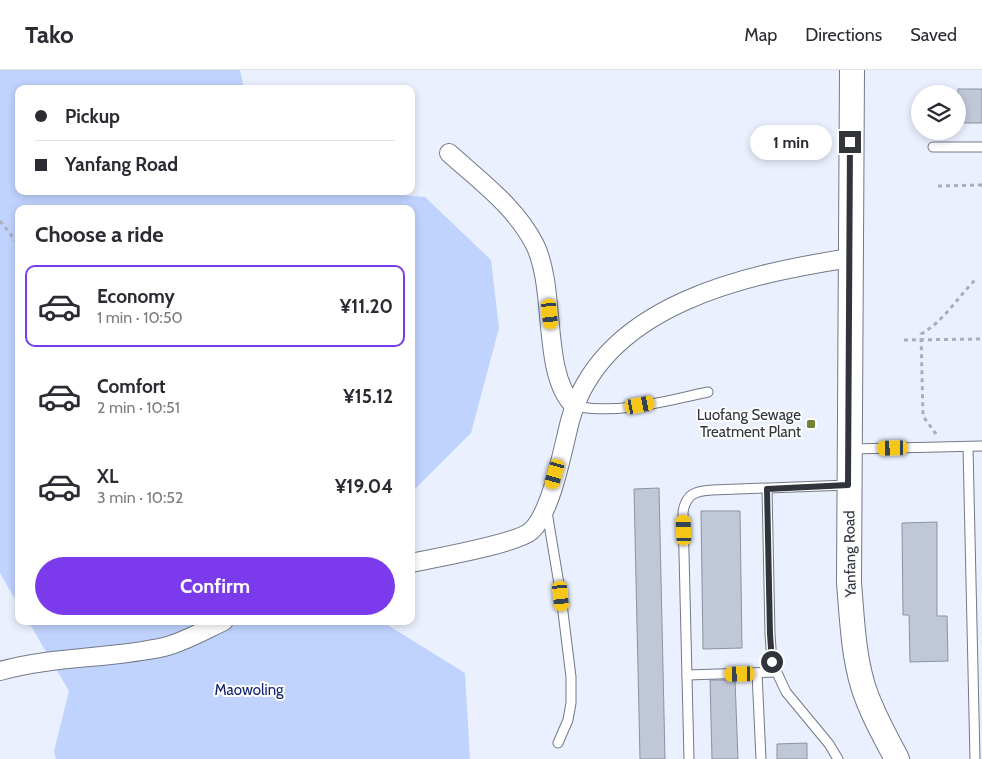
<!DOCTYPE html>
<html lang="en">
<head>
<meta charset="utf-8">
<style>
	:root { --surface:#fff; --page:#f2f2f3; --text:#2b2b33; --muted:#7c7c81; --line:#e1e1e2; --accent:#7c3aed }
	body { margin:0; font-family:Cabin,sans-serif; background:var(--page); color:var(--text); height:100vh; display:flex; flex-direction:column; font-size:19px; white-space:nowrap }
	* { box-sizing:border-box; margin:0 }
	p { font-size:16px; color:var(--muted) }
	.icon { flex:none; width:28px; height:28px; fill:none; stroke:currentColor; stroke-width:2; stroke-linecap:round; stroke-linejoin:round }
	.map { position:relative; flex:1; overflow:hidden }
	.side { position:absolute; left:15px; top:135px; width:400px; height:420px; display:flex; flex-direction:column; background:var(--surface); border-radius:10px; box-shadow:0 2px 8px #0003 }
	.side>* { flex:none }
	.top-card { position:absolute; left:15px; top:15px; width:400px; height:110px; border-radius:10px; box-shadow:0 2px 8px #0003; display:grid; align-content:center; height:110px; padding:0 20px; background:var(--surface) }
	.buttons { position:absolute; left:911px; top:15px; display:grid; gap:10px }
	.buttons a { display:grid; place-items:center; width:55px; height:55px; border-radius:50%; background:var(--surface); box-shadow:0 2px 8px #0003; font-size:25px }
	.end { position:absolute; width:22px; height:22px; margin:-11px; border:6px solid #31343a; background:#fff; box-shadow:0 0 0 2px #fff }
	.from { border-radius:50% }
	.bubble { position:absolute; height:35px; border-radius:18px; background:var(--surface); box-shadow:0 2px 8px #0003; font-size:16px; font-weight:800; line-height:35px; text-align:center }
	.car { position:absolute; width:15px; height:30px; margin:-15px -8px; border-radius:6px; box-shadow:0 0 4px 1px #0007; background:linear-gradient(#f5c518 24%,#345 0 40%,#f5c518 0 76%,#345 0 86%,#f5c518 0) }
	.top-card b { display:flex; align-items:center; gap:18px; height:48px; font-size:19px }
	.top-card b+b { border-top:1px solid var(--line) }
	.top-card i { width:12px; height:12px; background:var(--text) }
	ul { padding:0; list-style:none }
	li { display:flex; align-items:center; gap:15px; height:82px; margin:0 10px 8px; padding:0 10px; border:2px solid transparent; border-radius:10px }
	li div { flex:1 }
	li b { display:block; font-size:19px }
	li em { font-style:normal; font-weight:800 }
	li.selected { border-color:var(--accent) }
	li>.icon { width:45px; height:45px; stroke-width:1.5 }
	h2 { padding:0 20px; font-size:22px; line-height:60px }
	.button { display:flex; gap:10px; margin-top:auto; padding:10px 20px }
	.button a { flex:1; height:58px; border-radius:30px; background:var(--accent); color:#fff; font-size:20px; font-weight:800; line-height:58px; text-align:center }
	header { display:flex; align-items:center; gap:30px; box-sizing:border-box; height:70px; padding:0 25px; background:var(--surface); border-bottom:1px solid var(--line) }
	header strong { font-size:24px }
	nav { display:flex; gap:28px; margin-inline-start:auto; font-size:18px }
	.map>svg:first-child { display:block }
	.green { fill:#c0d3fe }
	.building { fill:#c0c7d7; stroke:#8c93a1 }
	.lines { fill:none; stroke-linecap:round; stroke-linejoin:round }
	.service-casing { stroke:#727987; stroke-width:11 }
	.minor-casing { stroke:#727987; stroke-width:20 }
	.secondary-casing { stroke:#727987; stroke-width:26 }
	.path { stroke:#a9aeb8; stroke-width:3; stroke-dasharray:4 4; stroke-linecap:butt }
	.service { stroke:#fff; stroke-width:9 }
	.minor { stroke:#fff; stroke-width:18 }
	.secondary { stroke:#fff; stroke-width:24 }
	.route { stroke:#31343a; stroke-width:6 }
	.poi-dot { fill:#77822f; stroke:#fdfdfd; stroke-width:2 }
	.labels { text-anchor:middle; stroke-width:4; stroke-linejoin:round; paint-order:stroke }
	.poi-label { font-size:15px; fill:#31343a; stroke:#fdfdfd; text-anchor:end }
	.street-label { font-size:15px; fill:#31343a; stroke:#fdfdfd }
	.park-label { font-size:15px; fill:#112472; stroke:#fdfdfd }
</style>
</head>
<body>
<header>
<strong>Tako</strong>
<nav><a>Map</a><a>Directions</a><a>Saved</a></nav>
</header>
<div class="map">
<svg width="982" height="689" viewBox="0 0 982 689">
	<rect width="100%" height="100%" fill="#eaf0fd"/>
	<g class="green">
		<path d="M0,0H240L244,19H19V121H349L425,127L491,190L499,258L471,363L411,423V139H19V536L0,503Z"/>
		<path d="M28,551H381L465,603L470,689H56L54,681L69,621Z"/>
	</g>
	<g class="building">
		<rect x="958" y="19" width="24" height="34"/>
		<path d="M659,418L665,689H640L634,419Z"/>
		<path d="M701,441H740L742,578L703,579Z"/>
		<path d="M937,452V546H947L948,591L910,592L909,545H903L902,453Z"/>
		<path d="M710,610H735L738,689H712Z"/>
		<path d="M807,673V689H777V674Z"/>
	</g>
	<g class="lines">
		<g class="service-casing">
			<g id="service">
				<path d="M933,77H982"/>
				<path d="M574,336C620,345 664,331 708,322"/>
				<path d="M968,377L975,689"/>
				<path d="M851,379L982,376"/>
				<path d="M767,419L770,564L772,592L786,622L829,674L838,689"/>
				<path d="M547,442L561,526L571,607V633L568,650L558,673"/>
				<path d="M757,603L761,689"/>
				<path d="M687,605L776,602"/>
				<path d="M689,689L683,442C686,424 695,421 712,420L848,415"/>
			</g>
		</g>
		<g class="minor-casing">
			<g id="minor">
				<path d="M449,83C480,111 516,137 535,175C557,221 541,303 574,336"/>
				<path d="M411,493C435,488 516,474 531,461C551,444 563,378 570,351C602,234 747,204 850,188"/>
				<path d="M0,601C53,586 110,589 164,577C184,572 205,560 224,551"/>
			</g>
		</g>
		<g class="secondary-casing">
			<path id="secondary" d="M852,0L849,513C852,547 853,583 863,616C871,642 885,666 897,689"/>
		</g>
		<g class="path">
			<path d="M938,116L982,115"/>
			<path d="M0,151L19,175"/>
			<path d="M904,270L982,269"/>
			<path d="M936,364L923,346L921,264C943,252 958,227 975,210"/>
		</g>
		<use href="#service" class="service"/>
		<use href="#minor" class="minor"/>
		<use href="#secondary" class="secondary"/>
	</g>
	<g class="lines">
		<path class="route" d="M772,592L770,564L767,419L848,415L850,72"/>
	</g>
	<rect class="poi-dot" x="806" y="349" width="10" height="10" rx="2.5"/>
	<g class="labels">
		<g class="poi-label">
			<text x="801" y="350">Luofang Sewage<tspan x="801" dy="17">Treatment Plant</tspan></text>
		</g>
		<g class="street-label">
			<text transform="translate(850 484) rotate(-91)" y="5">Yanfang Road</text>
		</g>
		<g class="park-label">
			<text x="249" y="625">Maowoling</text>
		</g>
	</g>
</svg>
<div class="buttons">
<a><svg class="icon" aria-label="layers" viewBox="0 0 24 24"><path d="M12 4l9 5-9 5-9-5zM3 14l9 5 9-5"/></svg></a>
</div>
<i class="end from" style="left:772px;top:592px"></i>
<i class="end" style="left:850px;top:72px"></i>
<div class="bubble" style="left:750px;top:55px;width:82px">1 min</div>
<i class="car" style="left:550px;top:244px;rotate:174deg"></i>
<i class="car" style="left:640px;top:335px;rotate:79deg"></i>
<i class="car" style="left:893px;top:378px;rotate:269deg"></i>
<i class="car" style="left:555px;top:404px;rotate:196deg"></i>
<i class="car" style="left:684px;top:460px;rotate:358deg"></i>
<i class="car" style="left:561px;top:526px;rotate:174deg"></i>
<i class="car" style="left:740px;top:604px;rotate:269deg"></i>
<div class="top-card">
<b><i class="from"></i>Pickup</b>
<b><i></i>Yanfang Road</b>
</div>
<section class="side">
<h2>Choose a ride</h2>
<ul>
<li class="selected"><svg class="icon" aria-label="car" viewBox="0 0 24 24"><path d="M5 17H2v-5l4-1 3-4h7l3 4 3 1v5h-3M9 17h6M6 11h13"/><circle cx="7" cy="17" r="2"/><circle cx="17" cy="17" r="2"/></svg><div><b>Economy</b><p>1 min · 10:50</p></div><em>¥11.20</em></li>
<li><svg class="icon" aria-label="car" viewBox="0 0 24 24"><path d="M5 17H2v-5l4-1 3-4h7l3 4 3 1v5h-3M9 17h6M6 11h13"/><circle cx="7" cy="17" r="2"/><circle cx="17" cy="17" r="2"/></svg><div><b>Comfort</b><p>2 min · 10:51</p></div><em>¥15.12</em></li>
<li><svg class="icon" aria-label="car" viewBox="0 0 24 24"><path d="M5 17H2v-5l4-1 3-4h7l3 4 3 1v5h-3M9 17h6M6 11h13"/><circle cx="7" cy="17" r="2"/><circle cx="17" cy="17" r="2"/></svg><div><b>XL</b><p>3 min · 10:52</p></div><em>¥19.04</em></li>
</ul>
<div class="button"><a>Confirm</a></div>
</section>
</div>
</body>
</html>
